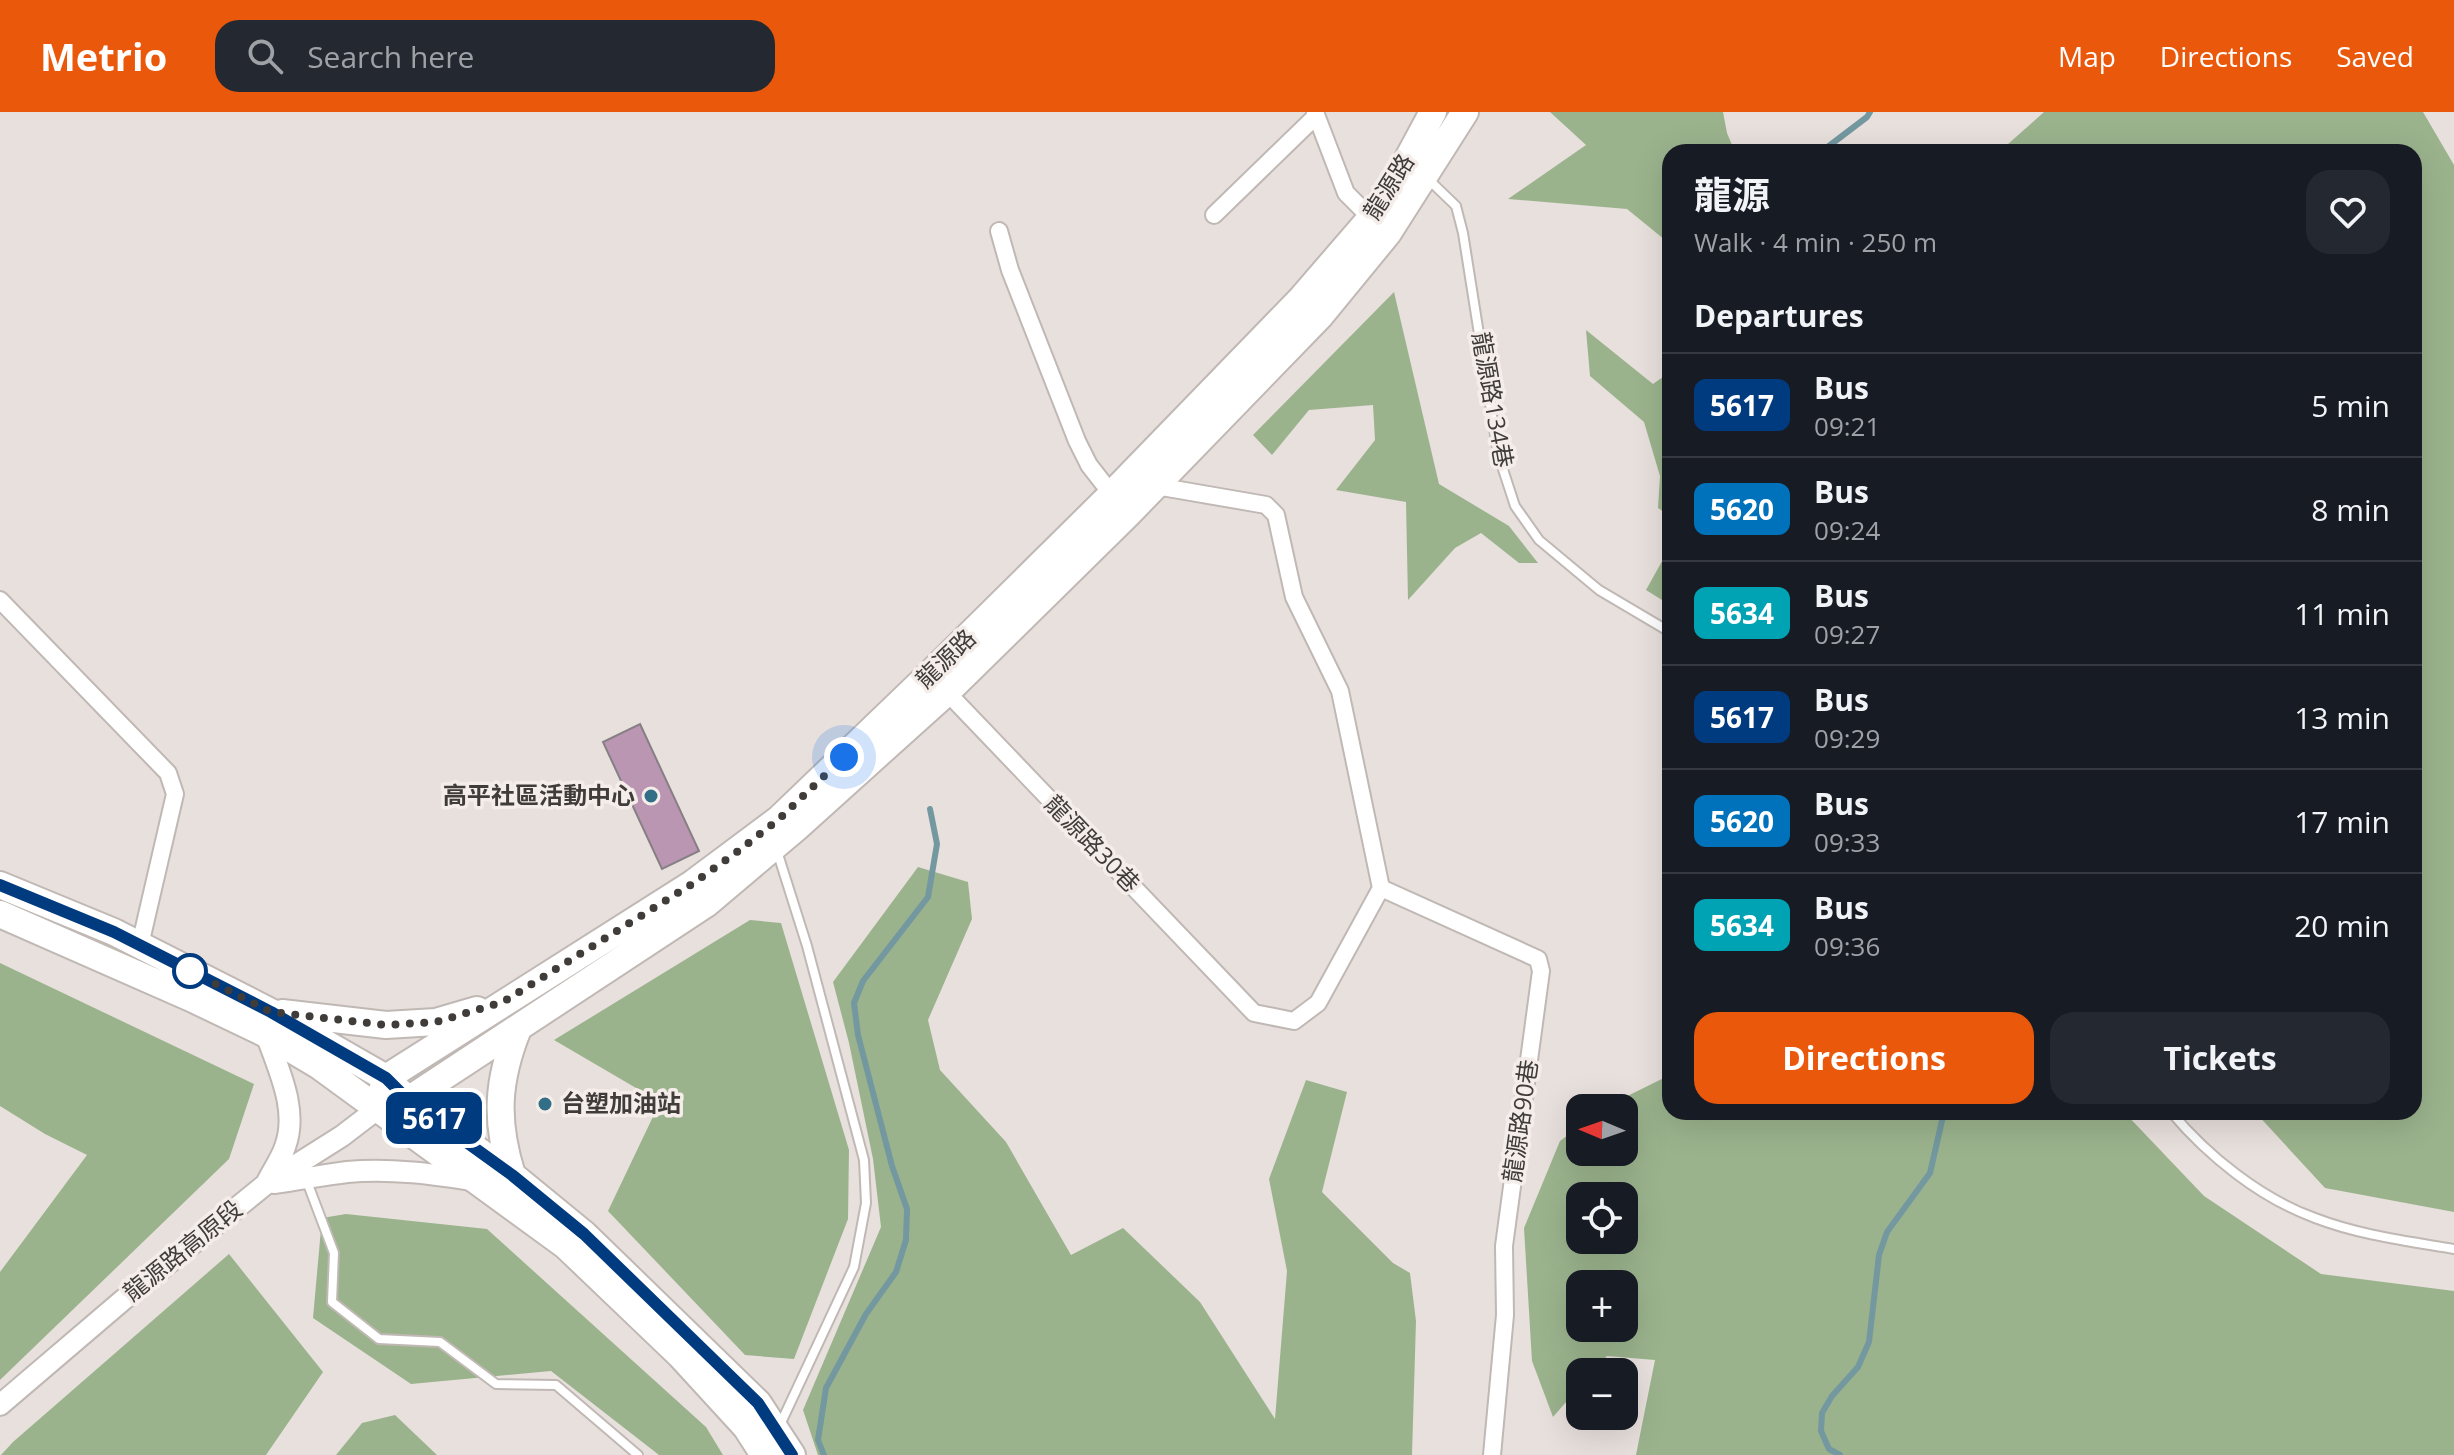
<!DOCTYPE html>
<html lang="en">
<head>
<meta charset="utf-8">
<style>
	body { margin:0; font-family:"Open Sans","Noto Sans TC",sans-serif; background:#242831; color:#f1f3f6; height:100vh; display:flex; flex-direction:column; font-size:30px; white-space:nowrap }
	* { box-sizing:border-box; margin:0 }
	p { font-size:26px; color:#9ea1a6 }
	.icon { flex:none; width:44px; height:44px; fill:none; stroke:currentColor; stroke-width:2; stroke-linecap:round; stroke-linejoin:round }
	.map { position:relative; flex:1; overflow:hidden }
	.side { position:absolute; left:1662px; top:32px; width:760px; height:976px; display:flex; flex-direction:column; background:#171b24; border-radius:24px; box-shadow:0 8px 32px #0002 }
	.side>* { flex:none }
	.badge { padding:0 16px; border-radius:12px; font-size:28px; line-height:52px }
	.needle { width:52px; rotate:272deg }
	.controls { position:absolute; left:1566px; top:982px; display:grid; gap:16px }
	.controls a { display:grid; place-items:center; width:72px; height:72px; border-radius:16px; background:#171b24; box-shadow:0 8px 32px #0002; font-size:40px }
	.you { position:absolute; width:40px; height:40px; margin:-20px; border:6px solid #fff; border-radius:50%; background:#1a73e8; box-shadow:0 0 0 12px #1a73e833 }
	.map>.badge { position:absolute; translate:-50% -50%; box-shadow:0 0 0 4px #fff }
	h2 { padding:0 32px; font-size:30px; line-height:72px }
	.round { display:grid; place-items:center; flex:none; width:84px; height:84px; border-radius:24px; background:#242831 }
	.overview { display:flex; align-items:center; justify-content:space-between; height:136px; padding:0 32px }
	h1 { font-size:38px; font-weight:700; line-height:60px }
	.cta { display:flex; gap:16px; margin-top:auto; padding:16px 32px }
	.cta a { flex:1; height:92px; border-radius:24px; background:#ea580c; color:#fff; font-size:32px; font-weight:700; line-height:92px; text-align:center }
	.cta a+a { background:#242831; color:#f1f3f6 }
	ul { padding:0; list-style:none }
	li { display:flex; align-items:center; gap:24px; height:104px; padding:0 32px; border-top:2px solid #363941 }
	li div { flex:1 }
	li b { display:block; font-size:30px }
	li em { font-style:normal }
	li .badge { min-width:88px; font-weight:700; text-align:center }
	header { display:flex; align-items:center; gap:48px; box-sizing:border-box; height:112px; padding:0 40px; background:#ea580c; color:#fff }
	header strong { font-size:38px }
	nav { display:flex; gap:44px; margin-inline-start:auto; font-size:28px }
	.search { width:560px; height:72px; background:#242831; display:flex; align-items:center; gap:20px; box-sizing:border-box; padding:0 28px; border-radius:24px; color:#9ea1a6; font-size:30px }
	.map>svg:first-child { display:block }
	.forest { fill:#9bb38d; fill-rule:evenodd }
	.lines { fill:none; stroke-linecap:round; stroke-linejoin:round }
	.stream { stroke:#7398a0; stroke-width:6 }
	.building { fill:#bb96b2; stroke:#867f84; stroke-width:2 }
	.service-casing { stroke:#c0b8b4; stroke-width:12 }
	.minor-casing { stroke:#c0b8b4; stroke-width:20 }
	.tertiary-casing { stroke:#c0b8b4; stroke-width:24 }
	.primary-casing { stroke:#c0b8b4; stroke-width:30 }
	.service { stroke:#fff; stroke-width:8 }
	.minor { stroke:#fff; stroke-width:16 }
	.tertiary { stroke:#fff; stroke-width:20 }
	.primary { stroke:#fff; stroke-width:26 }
	.line-casing { stroke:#fff; stroke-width:18 }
	.line { stroke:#003b80; stroke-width:12 }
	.walk { stroke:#3f3c3a; stroke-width:8; stroke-dasharray:0 14.4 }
	.poi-dot { fill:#326e85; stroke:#f5ede9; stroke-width:3 }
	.stop-dot { fill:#fff; stroke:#003b80; stroke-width:4 }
	.labels { text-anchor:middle; stroke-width:7; stroke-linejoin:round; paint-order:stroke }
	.street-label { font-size:24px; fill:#3f3c3a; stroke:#f5ede9 }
	.poi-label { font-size:24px; font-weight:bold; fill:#3f3c3a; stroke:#f5ede9; text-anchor:end }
</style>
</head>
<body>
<header>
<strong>Metrio</strong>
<div class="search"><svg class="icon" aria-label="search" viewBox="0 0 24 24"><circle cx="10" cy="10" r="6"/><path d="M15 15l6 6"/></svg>Search here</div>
<nav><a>Map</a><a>Directions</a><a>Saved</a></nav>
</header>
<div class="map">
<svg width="2454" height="1343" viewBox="0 0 2454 1343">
	<rect width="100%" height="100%" fill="#e8e0dc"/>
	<path class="forest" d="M1550,0H1723L1727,21L1735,40H1670V132L1627,97L1508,87L1586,33Z
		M2044,0H2423L2454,53V1100L2325,1076L2255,1000H2414V40H1999Z
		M1394,180L1439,372L1509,414L1538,451H1519L1481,421L1455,436L1408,488L1406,390L1336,378L1375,328L1373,293L1309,298L1272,343L1253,323Z
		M1586,218L1653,272L1670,260V404L1658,396L1660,364L1644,310L1590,264Z
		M1670,435V493L1646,478Z
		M918,755L968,770L972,807L928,908L940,958L1006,1030L1071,1143L1123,1116L1200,1190L1275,1307L1287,1159L1269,1067L1306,968L1347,980L1322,1080L1393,1151L1410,1161L1416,1209L1412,1343H818L803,1298L881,1115L873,1047L849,931L833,870Z
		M750,808L781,811L849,1038L848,1107L794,1247L745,1243L608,1099L660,990L554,928Z
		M0,851L254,972L229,1047L0,1268V1160L87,1043L45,1022L0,994Z
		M1670,963V1000H2124L2204,1084L2321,1162L2454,1179V1343H1636L1655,1248L1607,1244L1593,1260H1580V1274L1553,1305L1532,1249L1524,1116L1560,1029L1580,1014V1040H1624V996H1603ZM1580,1084H1624V1128H1580ZM1580,1172H1624V1216H1580Z
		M346,1102L487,1117L706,1315L723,1343H659L551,1259L411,1272L313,1206L322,1106Z
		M229,1142L323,1260L266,1343H1L13,1330Z
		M395,1303L437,1343H336L362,1311Z"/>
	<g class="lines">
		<path class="stream" d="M1821,40L1867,5L1870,0
			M824,1343L818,1328L826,1276L866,1202L896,1160L906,1128L907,1097L892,1054L858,923L854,891L863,869L928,785L937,732L930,697
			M1840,1343L1829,1337L1821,1319L1822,1301L1832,1284L1858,1255L1869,1230L1879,1143L1887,1120L1930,1061L1944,1000"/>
	</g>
	<path class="building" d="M640,612L699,739L662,757L603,630Z"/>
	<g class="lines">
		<g class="service-casing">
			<path id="service" d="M1426,65L1456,94L1463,121L1498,342L1515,394L1539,428L1599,478L1670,520
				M777,739L807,834L864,1048L866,1091L854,1155L779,1315
				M2171,1000C2208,1044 2260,1086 2315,1106C2359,1123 2407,1129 2454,1137
				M306,1067L334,1141L332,1190L379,1227L440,1230L496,1272L556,1273L638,1343"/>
		</g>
		<g class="minor-casing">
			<path id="minor" d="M1315,0L1346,81L1377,112
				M1214,103L1316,4
				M999,119L1010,158L1077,329L1089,353L1117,389
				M0,488L168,661L175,682L140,833
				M942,575L1254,901L1294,909L1318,891L1381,776L1340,579L1294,485L1276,403L1266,393L1156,374
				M1381,776L1538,847L1541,859L1504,1134L1505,1203L1492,1343"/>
		</g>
		<g class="tertiary-casing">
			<path id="tertiary" d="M266,922C278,957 299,998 285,1035C281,1047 273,1058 267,1070
				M274,1071C298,1068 323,1063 347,1060C391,1056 434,1062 477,1069
				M0,1293L123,1188L266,1072L342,1024L376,998"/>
		</g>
		<g class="primary-casing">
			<path id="primary" d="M0,773L114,820L271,900L386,966L408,988L512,1063L584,1122L758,1291L792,1343
				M0,802L191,886L266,922L318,953L566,1134L680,1243L746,1315L764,1343
				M282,901L386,913L436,910L477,898
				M376,998L408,988L706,792L796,716L947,580L1128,402L1320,204L1388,121L1465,0
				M376,998L386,966L692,772L779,707L930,562L1111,383L1301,187L1370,107L1405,52L1433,0
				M512,1063C495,1009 497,969 518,917"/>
		</g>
		<use href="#service" class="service"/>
		<use href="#minor" class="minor"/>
		<use href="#tertiary" class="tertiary"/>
		<use href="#primary" class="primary"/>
	</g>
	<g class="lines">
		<g class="line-casing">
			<path id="line" d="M0,773L114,820L271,900L386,966L408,988L512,1063L584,1122L758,1291L792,1343"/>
		</g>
		<use href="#line" class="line"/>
		<path class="walk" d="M190,859L271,900L386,913L436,910L503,890L692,772L737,740L779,707L844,645"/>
	</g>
	<g class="poi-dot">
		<circle cx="651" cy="684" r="8"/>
		<circle cx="545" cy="992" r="8"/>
	</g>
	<circle class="stop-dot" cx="190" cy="859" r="16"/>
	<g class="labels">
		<g class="street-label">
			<text transform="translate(1389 75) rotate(-58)" y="8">龍源路</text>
			<text transform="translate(1492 288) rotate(80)" y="8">龍源路134巷</text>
			<text transform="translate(946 547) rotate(-44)" y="8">龍源路</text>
			<text transform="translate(1092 732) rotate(46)" y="8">龍源路30巷</text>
			<text transform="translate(1521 1009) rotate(-82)" y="8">龍源路90巷</text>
			<text transform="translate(183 1139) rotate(-39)" y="8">龍源路高原段</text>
		</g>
		<g class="poi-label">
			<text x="635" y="692">高平社區活動中心</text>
			<text x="561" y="1000" text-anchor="start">台塑加油站</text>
		</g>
	</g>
</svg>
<div class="controls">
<a><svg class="needle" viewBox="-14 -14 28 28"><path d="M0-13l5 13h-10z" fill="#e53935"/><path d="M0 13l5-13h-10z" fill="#9ea1a6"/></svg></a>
<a><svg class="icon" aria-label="locate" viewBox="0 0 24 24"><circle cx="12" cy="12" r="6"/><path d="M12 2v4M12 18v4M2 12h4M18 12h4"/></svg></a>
<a>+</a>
<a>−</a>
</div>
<div class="you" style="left:844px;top:645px"></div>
<b class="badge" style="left:434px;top:1006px;background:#003b80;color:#fff">5617</b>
<section class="side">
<div class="overview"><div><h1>龍源</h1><p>Walk · 4 min · 250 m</p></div><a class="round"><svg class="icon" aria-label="heart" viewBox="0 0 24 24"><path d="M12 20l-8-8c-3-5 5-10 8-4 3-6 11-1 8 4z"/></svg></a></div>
<h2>Departures</h2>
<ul>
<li><span class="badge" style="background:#003b80;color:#fff">5617</span><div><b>Bus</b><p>09:21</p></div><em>5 min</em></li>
<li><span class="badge" style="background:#0072bc;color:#fff">5620</span><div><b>Bus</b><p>09:24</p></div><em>8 min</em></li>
<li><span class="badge" style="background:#00a3b4;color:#fff">5634</span><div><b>Bus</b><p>09:27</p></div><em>11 min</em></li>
<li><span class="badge" style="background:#003b80;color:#fff">5617</span><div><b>Bus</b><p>09:29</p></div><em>13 min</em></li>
<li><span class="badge" style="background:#0072bc;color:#fff">5620</span><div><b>Bus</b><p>09:33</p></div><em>17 min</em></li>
<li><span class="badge" style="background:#00a3b4;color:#fff">5634</span><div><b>Bus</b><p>09:36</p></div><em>20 min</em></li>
</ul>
<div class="cta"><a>Directions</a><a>Tickets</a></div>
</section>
</div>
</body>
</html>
